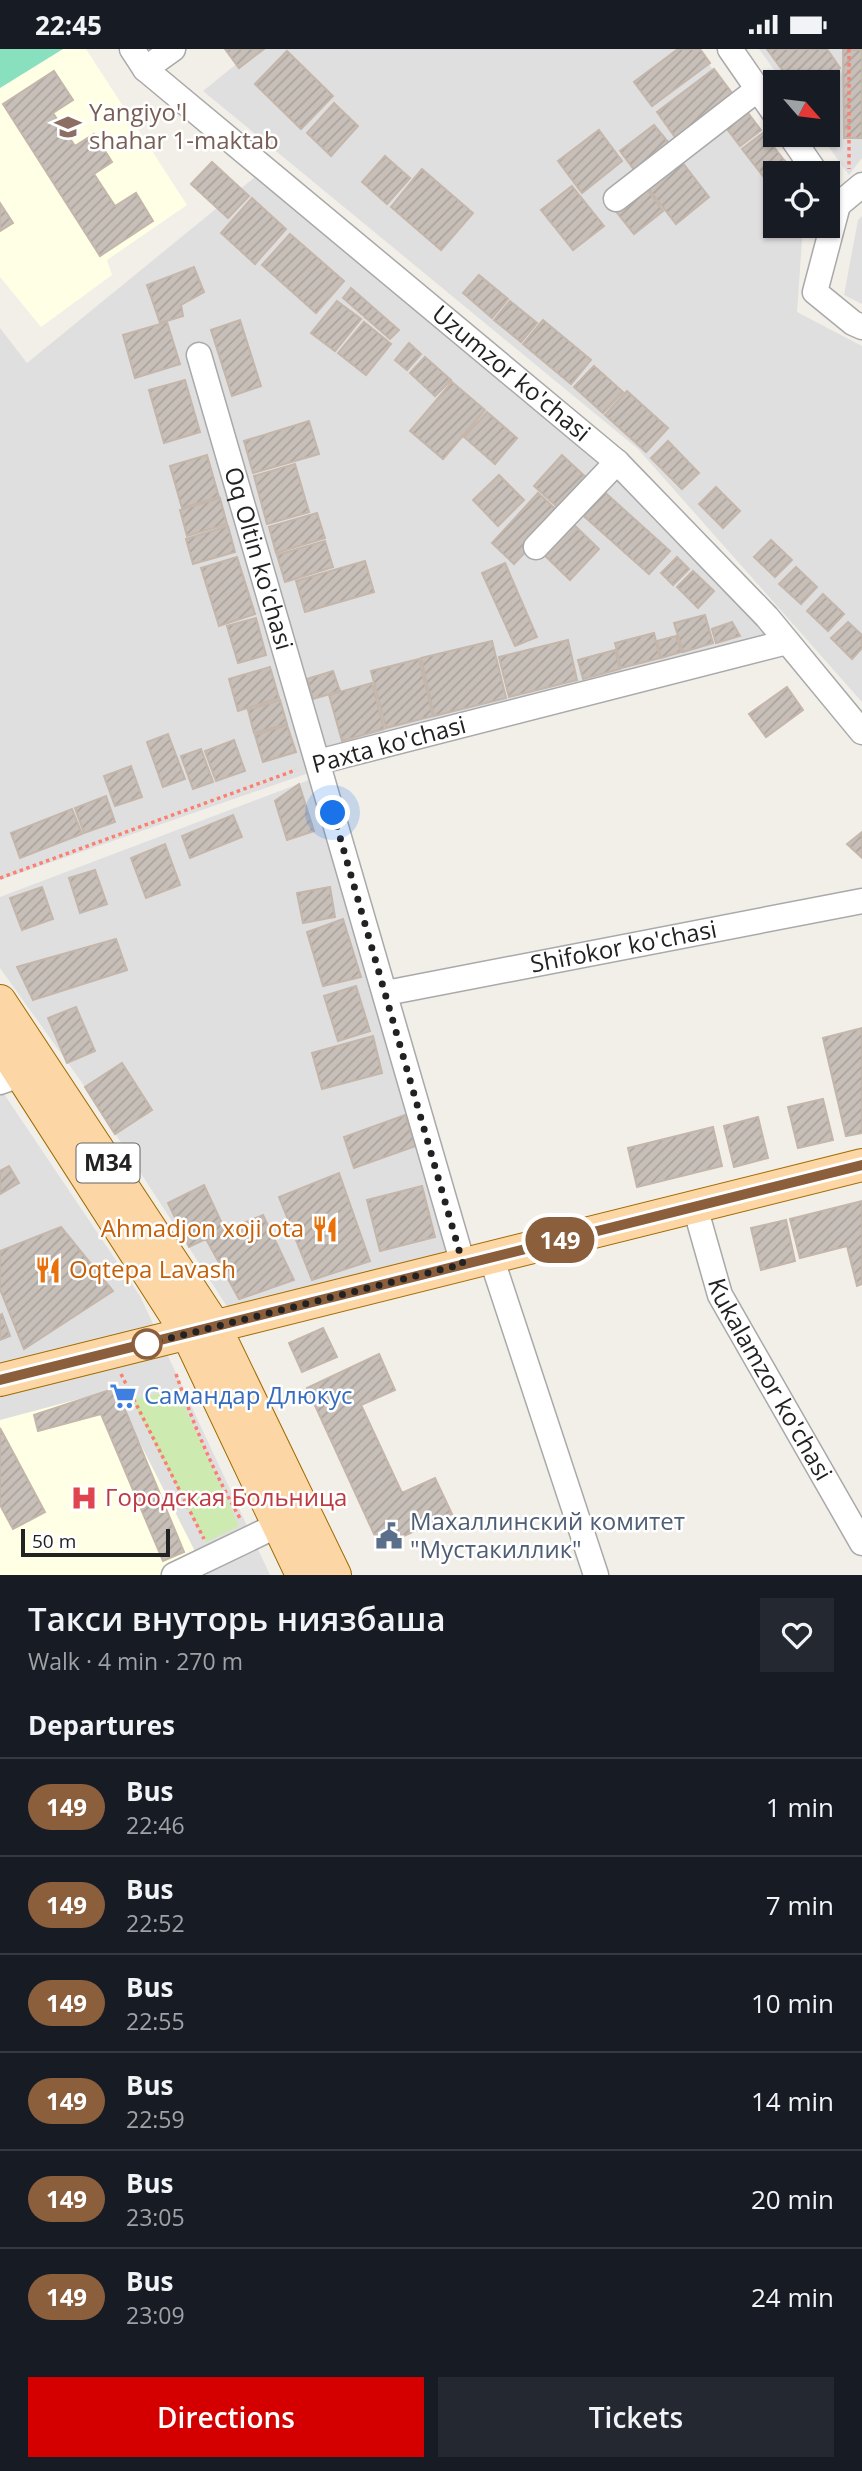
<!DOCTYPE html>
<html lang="en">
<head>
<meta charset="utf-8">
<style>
	body { margin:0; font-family:"Open Sans",sans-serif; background:#242831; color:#f1f3f6; height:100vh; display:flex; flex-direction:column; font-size:26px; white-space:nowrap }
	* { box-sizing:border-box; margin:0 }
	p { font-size:23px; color:#9ea1a6 }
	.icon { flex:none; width:38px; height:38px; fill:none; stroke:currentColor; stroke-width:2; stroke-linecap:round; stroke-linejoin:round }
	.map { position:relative; height:1526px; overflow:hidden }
	.side { display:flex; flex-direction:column; background:#171b24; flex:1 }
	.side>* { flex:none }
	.badge { padding:0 14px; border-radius:23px; font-size:24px; line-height:46px }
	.needle { width:46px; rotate:118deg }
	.buttons { position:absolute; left:763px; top:21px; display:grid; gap:14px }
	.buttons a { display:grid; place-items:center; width:77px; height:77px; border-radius:0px; background:#171b24; box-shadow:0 2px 5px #0004; font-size:35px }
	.scale { position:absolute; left:21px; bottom:18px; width:149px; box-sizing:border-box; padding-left:7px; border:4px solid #222; border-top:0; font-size:19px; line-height:24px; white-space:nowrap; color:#222; -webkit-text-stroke:5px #fff; paint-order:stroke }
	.you { position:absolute; width:35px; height:35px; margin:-18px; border:5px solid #fff; border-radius:50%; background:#1a73e8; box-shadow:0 0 0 10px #1a73e833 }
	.map>.badge { position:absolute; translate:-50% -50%; box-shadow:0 0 0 4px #fff }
	h2 { padding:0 28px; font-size:26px; line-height:63px }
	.round { display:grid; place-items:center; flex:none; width:74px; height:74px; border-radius:0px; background:#242831 }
	.headline { display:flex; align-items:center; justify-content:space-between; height:119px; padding:0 28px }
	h1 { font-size:33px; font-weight:600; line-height:52px }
	.cta { display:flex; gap:14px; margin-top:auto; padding:14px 28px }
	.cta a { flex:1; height:80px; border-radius:0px; background:#d40000; color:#fff; font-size:28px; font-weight:600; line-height:80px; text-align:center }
	.cta a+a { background:#242831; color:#f1f3f6 }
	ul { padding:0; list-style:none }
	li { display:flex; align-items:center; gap:21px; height:98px; padding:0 28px; border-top:2px solid #363941 }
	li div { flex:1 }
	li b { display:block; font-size:26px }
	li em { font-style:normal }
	li .badge { min-width:77px; font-weight:700; text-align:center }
	.status { display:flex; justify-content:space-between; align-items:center; height:49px; padding:0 35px; background:#171b24; direction:ltr }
	.status svg { height:19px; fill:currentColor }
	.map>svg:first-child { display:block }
	.residential { fill:#e0dfdf }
	.education { fill:#ffffe5 }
	.grass { fill:#cdebb0 }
	.pitch { fill:#88e0be }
	.building { fill:url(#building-hatch); stroke:#c4b6ab; stroke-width:2 }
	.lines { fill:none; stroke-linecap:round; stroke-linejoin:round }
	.minor-casing { stroke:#a9a9a9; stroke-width:27 }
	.major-casing { stroke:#a06b00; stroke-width:34 }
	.path { stroke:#fa8072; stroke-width:3.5; stroke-dasharray:3.5 3.5; stroke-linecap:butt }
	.minor { stroke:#fff; stroke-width:24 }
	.major { stroke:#fcd6a4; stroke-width:32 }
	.line-casing { stroke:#fff; stroke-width:16 }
	.line { stroke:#8b5e3c; stroke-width:10 }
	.walk { stroke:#222; stroke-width:7; stroke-dasharray:0 12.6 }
	.stop-dot { fill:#fff; stroke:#8b5e3c; stroke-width:3.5 }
	.labels { text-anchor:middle; stroke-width:5; stroke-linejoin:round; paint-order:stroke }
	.shield { fill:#fff; stroke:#646464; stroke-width:2 }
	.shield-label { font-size:23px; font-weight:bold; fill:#222 }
	.education-label { font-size:24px; fill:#785e54; stroke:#fff; text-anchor:start }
	.street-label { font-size:24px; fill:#222; stroke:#fff }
	.food-label { font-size:24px; fill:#c56008; stroke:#fff; text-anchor:end }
	.shop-label { font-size:24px; fill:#366cbe; stroke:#fff; text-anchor:start }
	.health-label { font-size:24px; fill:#be3a42; stroke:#fff; text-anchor:start }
	.service-label { font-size:24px; fill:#4e5e75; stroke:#fff; text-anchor:start }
</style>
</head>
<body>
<div class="status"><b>22:45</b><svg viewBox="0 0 49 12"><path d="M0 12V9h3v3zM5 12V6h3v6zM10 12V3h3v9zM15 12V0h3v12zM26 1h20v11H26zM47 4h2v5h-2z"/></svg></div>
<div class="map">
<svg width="862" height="1526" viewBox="0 0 862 1526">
	<defs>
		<pattern id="building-hatch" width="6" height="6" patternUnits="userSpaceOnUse" patternTransform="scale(1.75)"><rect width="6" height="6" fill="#c7bfb8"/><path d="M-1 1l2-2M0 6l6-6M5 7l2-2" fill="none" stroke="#aba49e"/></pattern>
	</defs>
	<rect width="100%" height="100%" fill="#f2efe9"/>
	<path class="residential" d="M255,0H698L788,124H775V177H803L797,263L862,297V653L638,400L203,42Z
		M759,0H862V109L849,126L820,86H828V33H783Z
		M255,128L521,351L611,421L771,585L352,709L0,831V279L27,314Z
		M862,167V255L844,246L858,171Z
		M309,731L416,1097L451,1206L230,1262L85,1038L0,919V848Z
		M0,1039L140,1247L270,1526H0Z"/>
	<path class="education" d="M0,0H86L187,156L107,211L112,226L41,278L0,228Z
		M113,1341L207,1526H0V1371Z"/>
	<path class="grass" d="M177,1341L239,1477L206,1493L131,1350Z"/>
	<path class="pitch" d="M0,0H63L0,39Z"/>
	<path class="building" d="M225,0H264L239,19Z
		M678,0H700L710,14L652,57L634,33Z
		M767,0H827L840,19L820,33H791Z
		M843,1H862V89H844Z
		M287,2L333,47L301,80L255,35Z
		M714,20L738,52L680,95L657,63Z
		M54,22L73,51L53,64L75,97L94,85L112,113L94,125L115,157L136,144L153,172L100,207L3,55Z
		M334,54L358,77L331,107L307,84Z
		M742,56L761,81L740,97L721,72Z
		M654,76L673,99L638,126L620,102Z
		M599,81L622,112L582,144L558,112Z
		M763,84L784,111L763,127L742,100Z
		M385,107L410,129L387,155L362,133Z
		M679,109L709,148L676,175L645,135Z
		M785,112L795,124H775V141L765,128Z
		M212,113L249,147L228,169L191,135Z
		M422,120L473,164L441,201L391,158Z
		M644,136L663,162L634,185L614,160Z
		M572,137L604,177L573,201L541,161Z
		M252,149L286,180L255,215L221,184Z
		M0,154L13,174L0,182Z
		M290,185L344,232L316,264L262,216Z
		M194,218L204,243L181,256L183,267L160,274L147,236Z
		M479,226L508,250L492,269L463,244Z
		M351,239L399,281L390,290L343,249Z
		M337,252L361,270L335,302L311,284Z
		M510,252L537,274L521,293L494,271Z
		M240,271L261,337L232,347L211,281Z
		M543,271L591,311L571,335L523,295Z
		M167,273L180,315L135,329L123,286Z
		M364,273L391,295L366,326L338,304Z
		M409,294L421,305L407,321L395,311Z
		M425,308L451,331L435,347L410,324Z
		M594,317L623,343L603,364L574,338Z
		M185,331L200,383L164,394L149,341Z
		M452,333L485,361L443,410L410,382Z
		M627,342L668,379L646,403L605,366Z
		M487,363L517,389L495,415L464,388Z
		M309,372L319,405L253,424L244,392Z
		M668,392L699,424L682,440L651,409Z
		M207,406L219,448L182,459L170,417Z
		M562,406L590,432L563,463L534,437Z
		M295,415L309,463L267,475L254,427Z
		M499,426L524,451L498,477L473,451Z
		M716,438L740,462L723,479L699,455Z
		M600,439L670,502L649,525L578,462Z
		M538,444L561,465L514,515L492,494Z
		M220,449L227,475L187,487L180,461Z
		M317,464L325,489L276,504L269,478Z
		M568,470L599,500L570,531L539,501Z
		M228,477L235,503L193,515L186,490Z
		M771,491L792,511L775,528L754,508Z
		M325,492L333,518L285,533L277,506Z
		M237,508L255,565L219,577L201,519Z
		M677,508L689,520L673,536L661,524Z
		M365,512L374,543L305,563L296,532Z
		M505,514L537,588L515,597L482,524Z
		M796,518L817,538L801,555L779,535Z
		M693,522L714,542L698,559L677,538Z
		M823,545L844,565L828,582L807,562Z
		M705,566L713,594L683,603L674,574Z
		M256,569L266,606L238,614L227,577Z
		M732,573L740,587L716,594L712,580Z
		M848,573L862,586V599L852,610L831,589Z
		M654,584L660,609L621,619L615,594Z
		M676,587L681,603L661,609L657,592Z
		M568,591L577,631L509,648L499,608Z
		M492,592L506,649L434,667L421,609Z
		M615,601L620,620L583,630L578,611Z
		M419,610L433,667L386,679L371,622Z
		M270,618L279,649L238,662L229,630Z
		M333,622L340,642L313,650L307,630Z
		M372,634L384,680L342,692L329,646Z
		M787,638L803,661L766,688L749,665Z
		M280,651L287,675L254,684L248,661Z
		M287,676L296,703L263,713L255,686Z
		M168,685L185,730L163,738L147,693Z
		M234,691L245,722L216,732L205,702Z
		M201,700L213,733L193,740L181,707Z
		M131,717L142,748L115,757L104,727Z
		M299,735L314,782L287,791L275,752Z
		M106,747L115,773L84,784L75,759Z
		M72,760L82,785L20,809L11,784Z
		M233,766L242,788L190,809L182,787Z
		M862,783V809L847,795Z
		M165,795L180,836L146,849L131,809Z
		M95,821L107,855L80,864L69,829Z
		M42,838L53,870L22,881L10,849Z
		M330,838L335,868L303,874L297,844Z
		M343,870L361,928L323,937L307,883Z
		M116,890L127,921L33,951L17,918Z
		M356,937L370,982L338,992L324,947Z
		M76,958L95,1002L67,1014L48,969Z
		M862,979V1084L846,1087L823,989Z
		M373,987L382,1024L322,1040L312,1004Z
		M122,1014L152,1061L115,1085L85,1038Z
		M823,1050L833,1091L798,1099L788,1058Z
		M405,1066L416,1097L354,1119L344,1088Z
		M758,1068L768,1109L734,1118L724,1077Z
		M713,1078L722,1117L637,1138L628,1099Z
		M9,1117L19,1134L0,1145V1122Z
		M339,1124L370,1212L312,1231L279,1148Z
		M204,1136L225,1181L189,1198L168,1154Z
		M422,1137L435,1188L380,1202L367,1151Z
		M862,1152V1235L857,1237L847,1197L800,1209L790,1170Z
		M263,1166L294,1231L239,1250L206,1190Z
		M786,1171L795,1212L761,1221L751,1179Z
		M61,1178L113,1242L24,1300L0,1240V1202Z
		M2,1265L10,1287L0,1291V1266Z
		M323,1279L337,1308L302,1323L289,1294Z
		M379,1305L395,1341L361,1356L402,1444L435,1429L452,1465L380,1498L307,1339Z
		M116,1339L184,1503L163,1512L101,1365L38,1382L34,1366Z
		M0,1379L45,1463L13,1480L0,1456Z"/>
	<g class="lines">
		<g class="minor-casing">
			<g id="minor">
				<path id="s1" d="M132,0L145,20L617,413L767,568L862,683"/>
				<path d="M730,0L775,65"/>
				<path d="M145,20L173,0"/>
				<path d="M790,86L816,124"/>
				<path d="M616,150L758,40"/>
				<path d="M838,156L815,243L853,274L862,278"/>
				<path d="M838,156L862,136"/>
				<path id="s2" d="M199,306L463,1215"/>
				<path d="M536,498L617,413"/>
				<path d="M318,713L787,593"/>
				<path id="s3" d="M386,944L862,852"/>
				<path d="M0,1033L22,1025"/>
				<path id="s4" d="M695,1158L720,1246L862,1494"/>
				<path d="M491,1208L596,1526"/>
				<path d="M174,1526L278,1476"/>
			</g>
		</g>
		<g class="major-casing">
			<path id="major" d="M0,952L214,1276L335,1526
				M0,993L187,1284L302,1526
				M0,1331L862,1116"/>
		</g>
		<path class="path" d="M849,0V120
			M0,829L296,721
			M121,1325L204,1490
			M176,1325C194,1377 214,1424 241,1471"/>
		<use href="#minor" class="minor"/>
		<use href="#major" class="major"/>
	</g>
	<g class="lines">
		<g class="line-casing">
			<path id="line" d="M0,1331L862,1116"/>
		</g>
		<use href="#line" class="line"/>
		<path class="walk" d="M147,1295L463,1215L333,764"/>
	</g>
	<defs>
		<g id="school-bare" transform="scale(2.1)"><path d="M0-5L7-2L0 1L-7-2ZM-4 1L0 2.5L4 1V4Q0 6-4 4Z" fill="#8d6e63" stroke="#fff" stroke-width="2.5" paint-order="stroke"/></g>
		<g id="restaurant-bare" transform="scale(2.1)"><path d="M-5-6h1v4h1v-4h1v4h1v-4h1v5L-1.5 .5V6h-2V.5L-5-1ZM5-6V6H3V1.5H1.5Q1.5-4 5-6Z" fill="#e8710a" stroke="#fff" stroke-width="2.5" paint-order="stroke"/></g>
		<g id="supermarket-bare" transform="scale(2.1)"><path d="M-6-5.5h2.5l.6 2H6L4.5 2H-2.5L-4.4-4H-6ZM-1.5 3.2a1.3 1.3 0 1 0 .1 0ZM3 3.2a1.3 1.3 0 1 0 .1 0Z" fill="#3f7fe0" stroke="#fff" stroke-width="2.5" paint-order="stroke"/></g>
		<g id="hospital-bare" transform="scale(2.1)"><path d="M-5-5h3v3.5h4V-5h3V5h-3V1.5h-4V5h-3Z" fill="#e0444e" stroke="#fff" stroke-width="2.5" paint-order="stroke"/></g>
		<g id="civic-bare" transform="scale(2.1)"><path d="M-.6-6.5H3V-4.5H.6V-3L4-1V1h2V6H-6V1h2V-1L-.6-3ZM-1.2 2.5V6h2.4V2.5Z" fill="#5c6f8a" stroke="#fff" stroke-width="2.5" paint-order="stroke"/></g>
	</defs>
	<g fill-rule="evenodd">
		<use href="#school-bare" x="68" y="78"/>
		<use href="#restaurant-bare" x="325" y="1180"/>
		<use href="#restaurant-bare" x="48" y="1221"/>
		<use href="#supermarket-bare" x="123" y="1347"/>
		<use href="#hospital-bare" x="84" y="1449"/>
		<use href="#civic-bare" x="389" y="1487"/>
	</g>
	<circle class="stop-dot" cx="147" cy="1295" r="14"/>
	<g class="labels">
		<rect class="shield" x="76.5" y="1094.5" width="63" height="39" rx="5"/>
		<g class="shield-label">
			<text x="108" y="1122">M34</text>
		</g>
		<g class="education-label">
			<text x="89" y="72">Yangiyo'l<tspan x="89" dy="28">shahar 1-maktab</tspan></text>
		</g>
		<g class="street-label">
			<text dy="8" stroke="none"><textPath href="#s1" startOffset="500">Uzumzor ko'chasi</textPath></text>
			<text dy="8" stroke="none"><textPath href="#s2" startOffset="212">Oq Oltin ko'chasi</textPath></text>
			<text transform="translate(389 696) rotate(-15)" y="8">Paxta ko'chasi</text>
			<text dy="8" stroke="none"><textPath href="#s3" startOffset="242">Shifokor ko'chasi</textPath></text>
			<text dy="8" stroke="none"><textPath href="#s4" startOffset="189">Kukalamzor ko'chasi</textPath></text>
		</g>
		<g class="food-label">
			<text x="304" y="1188">Ahmadjon xoji ota</text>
			<text x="69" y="1229" text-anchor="start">Oqtepa Lavash</text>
		</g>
		<g class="shop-label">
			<text x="144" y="1355">Самандар Длюкус</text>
		</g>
		<g class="health-label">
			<text x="105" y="1457">Городская Больница</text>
		</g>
		<g class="service-label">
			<text x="410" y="1481">Махаллинский комитет<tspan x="410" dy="28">"Мустакиллик"</tspan></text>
		</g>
	</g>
</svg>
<div class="buttons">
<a><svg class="needle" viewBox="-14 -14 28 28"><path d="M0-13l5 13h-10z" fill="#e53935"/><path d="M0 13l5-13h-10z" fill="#9ea1a6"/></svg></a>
<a><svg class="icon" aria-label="locate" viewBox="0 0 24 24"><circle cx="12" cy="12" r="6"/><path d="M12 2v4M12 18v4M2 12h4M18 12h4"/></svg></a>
</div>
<div class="scale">50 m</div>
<div class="you" style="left:333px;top:764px"></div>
<b class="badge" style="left:560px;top:1191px;background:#8b5e3c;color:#fff">149</b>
</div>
<section class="side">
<div class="headline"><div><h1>Такси внуторь ниязбаша</h1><p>Walk · 4 min · 270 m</p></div><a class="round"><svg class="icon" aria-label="heart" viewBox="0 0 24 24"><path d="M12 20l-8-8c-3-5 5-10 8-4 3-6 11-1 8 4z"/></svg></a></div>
<h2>Departures</h2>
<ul>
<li><span class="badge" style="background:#8b5e3c;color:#fff">149</span><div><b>Bus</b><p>22:46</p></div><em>1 min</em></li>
<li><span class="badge" style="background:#8b5e3c;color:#fff">149</span><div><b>Bus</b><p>22:52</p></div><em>7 min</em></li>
<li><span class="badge" style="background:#8b5e3c;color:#fff">149</span><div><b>Bus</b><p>22:55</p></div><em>10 min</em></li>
<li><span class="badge" style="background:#8b5e3c;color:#fff">149</span><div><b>Bus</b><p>22:59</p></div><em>14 min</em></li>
<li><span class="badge" style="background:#8b5e3c;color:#fff">149</span><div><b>Bus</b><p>23:05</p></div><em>20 min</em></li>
<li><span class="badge" style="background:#8b5e3c;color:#fff">149</span><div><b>Bus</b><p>23:09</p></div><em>24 min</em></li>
</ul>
<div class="cta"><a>Directions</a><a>Tickets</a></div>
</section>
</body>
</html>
